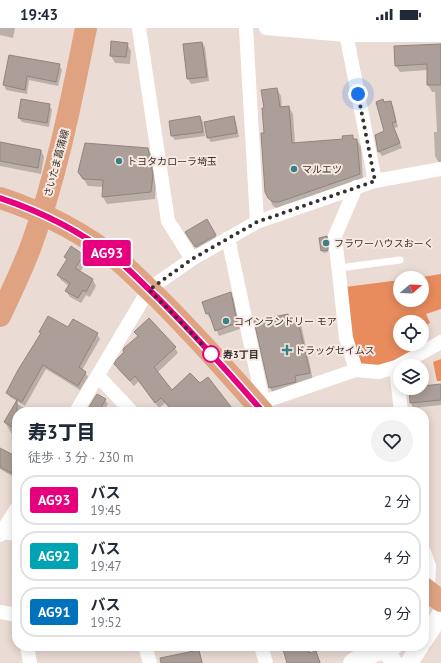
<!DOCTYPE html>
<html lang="ja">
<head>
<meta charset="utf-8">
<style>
	body { margin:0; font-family:"PT Sans","Noto Sans JP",sans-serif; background:#f2f2f3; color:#1f2937; height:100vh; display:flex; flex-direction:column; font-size:15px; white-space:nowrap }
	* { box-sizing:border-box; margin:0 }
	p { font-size:13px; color:#747a83 }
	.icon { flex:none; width:22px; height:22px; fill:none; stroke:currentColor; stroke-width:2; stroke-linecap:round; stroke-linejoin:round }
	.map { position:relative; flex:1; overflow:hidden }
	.side { position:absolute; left:12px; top:379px; width:417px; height:244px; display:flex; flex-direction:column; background:#fff; border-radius:16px; box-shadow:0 2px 10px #0003 }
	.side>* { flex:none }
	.badge { padding:0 8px; border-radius:3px; font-size:14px; line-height:26px }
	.needle { width:26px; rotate:71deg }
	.tools { position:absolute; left:393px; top:243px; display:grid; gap:8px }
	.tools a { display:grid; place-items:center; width:36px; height:36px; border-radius:50%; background:#fff; box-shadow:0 2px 10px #0003; font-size:20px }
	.you { position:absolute; width:20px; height:20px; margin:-10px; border:3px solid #fff; border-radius:50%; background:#1a73e8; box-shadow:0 0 0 6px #1a73e833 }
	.map>.badge { position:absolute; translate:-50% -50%; box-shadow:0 0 0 2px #fff }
	.round { display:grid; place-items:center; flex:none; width:42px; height:42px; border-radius:21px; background:#f2f2f3 }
	.overview { display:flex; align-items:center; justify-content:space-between; height:68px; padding:0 16px }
	h1 { font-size:19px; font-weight:800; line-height:30px }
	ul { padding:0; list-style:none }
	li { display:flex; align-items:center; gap:12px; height:50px; margin:0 8px 6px; padding:0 8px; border:2px solid #e0e1e3; border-radius:16px }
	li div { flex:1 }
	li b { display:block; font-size:15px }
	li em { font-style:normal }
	li .badge { min-width:44px; font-weight:700; text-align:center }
	.status { display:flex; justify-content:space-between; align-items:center; height:28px; padding:0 20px; background:#fff; direction:ltr }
	.status svg { height:11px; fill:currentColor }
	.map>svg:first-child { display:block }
	.forest { fill:#e88c5d }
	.shadow { fill:#0003 }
	.building { fill:#ac9e98; stroke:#92857e }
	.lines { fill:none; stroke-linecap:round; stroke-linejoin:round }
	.service { stroke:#fff; stroke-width:7 }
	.minor { stroke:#fff; stroke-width:14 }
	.tertiary { stroke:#fff; stroke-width:18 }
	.primary { stroke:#e0a381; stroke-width:22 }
	.line-casing { stroke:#fff; stroke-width:9 }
	.line { stroke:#e6007e; stroke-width:6 }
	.walk { stroke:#37312e; stroke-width:4; stroke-dasharray:0 7.2 }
	.poi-dot { fill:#398183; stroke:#f7e8e1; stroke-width:1.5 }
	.stop-dot { fill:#fff; stroke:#e6007e; stroke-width:2 }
	.labels { text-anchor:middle; stroke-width:4; stroke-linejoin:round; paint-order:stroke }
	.poi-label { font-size:10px; fill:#37312e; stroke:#f7e8e1; text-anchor:start }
	.street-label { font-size:10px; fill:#37312e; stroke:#f7e8e1 }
	.stop-label { font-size:10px; font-weight:bold; fill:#37312e; stroke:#f7e8e1; text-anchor:start }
</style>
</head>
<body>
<div class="status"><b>19:43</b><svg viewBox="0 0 49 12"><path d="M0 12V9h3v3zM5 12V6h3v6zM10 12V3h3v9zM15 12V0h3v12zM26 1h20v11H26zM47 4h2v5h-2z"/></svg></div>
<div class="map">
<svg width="441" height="635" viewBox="0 0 441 635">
	<rect width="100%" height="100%" fill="#eadbd4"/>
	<path class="forest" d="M441,246V281L426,286L430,295L422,299V294H400V316H422V311L424,316L389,338H359L350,309L345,259L400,252V272H422V250H416Z
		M441,331V353H437L433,334Z"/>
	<path class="shadow" d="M0,0H15L13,10L0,7Z
		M202,15L205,19L209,53L191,56L188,51L184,17Z
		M127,16L131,23L130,36L115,35L111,28Z
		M441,17V134L439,135L435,128L434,104H437L435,64H432L428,57V42L400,44L396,38Z
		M9,28L59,37L62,42L58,58L29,52L27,66L6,62L4,57Z
		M277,61L281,68L282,80L289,79L293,86L295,116L344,112L352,108L354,112H357L361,119L363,153L278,181L273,178L269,170L265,81Z
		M390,74L393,78L398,99L394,100L402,120L382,128L379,124L385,104L384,75Z
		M49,77L52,82L49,99L22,94L19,90Z
		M200,89L203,94L205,108L175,112L172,108Z
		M233,89L236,94L239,109L211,114L208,110L205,95Z
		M0,115L41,122L44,129L41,146L0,138Z
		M148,121L152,128L156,155L155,171L107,176L103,169L104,159L88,158L79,144Z
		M207,192L218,212L198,223L186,204Z
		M327,211L328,224L324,225L322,223Z
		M83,227L87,233L80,244L93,252L96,258L90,269L86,267L81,275L70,269L66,263L69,258L61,252L58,247L67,232L65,229Z
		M230,265L234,271L240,301L219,308L212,291L211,292L207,286L204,274Z
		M288,287L290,291L297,289L301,296L313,352L274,367L270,360L256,294Z
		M68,300L97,306L100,311L82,342L85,344L88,349L80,362L46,341L25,378L10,369L7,365L42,306L41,304Z
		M135,304L175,320L178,325L157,345L172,364L234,384H173L165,375L159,380L139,353L134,358L119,342L115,336L138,309Z
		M441,357V377L413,380L411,375L410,361Z
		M105,372L108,376L103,384H86Z
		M16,375L31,384H17V410L13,408L5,394Z
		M0,421L17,431V444L14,449L0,441Z
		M283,618H308L311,626L316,625L321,635H289Z
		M199,623L203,635H181Z"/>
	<path class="building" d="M111,13L128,15L126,29L110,28Z
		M202,14L207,49L187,51L183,16Z
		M441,16V57H427V36L395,38L394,18Z
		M9,27L60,36L56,54L27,48L25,62L3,57Z
		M277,60L280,79L289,78L292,115L343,111L342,108L353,107V111H357L360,146L279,174H273L268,170L265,164L261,105H264L262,80H264L261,62Z
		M21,71L50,76L47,95L18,90Z
		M383,71L384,74L391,73L396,94L392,95L400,115L378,124L375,107L384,103L376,74Z
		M200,88L203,104L171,108L169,93Z
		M234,88L237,105L207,110L204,94Z
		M0,114L41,122L38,140L0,133Z
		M85,115L148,120L153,147L151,164L102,169L103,152L83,151L78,144Z
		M207,191L216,207L195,219L185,204Z
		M327,208L328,222L321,223L319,210Z
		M71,218L84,227L75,240L93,251L86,264L83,262L78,270L65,263L70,255L57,247L67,231L64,229Z
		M231,264L237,295L215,303L209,285L206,286L202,274Z
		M288,286L289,290L297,288L310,345L295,348L296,354L269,360L254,293Z
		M48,288L68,299L73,291L98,305L79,339L86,344L78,358L43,337L22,374L6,365L18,342L41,305L39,304Z
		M149,290L176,319L154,339L172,362L190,345L200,355L208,349L235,384H174L161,370L155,375L135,348L130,353L114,336L117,331L124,324L123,322L124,320L138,308L134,304Z
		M441,356V372L410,375L409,360H422V358Z
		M97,366L106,371L98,384H86Z
		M17,372V402L4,394Z
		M0,420L17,429V435L11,445L0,439Z
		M282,618H307L309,625L316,623L320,635H287Z
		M199,622L202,635H161L160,630Z"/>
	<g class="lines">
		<path class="service" d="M339,240L400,232"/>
		<path class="minor" d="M139,0L168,193L192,231
			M246,0L257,194
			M266,0L346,7H441
			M345,0L375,153
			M356,159L335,208L346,310L356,342
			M228,210L263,374
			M396,339L441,314
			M99,349L132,384
			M258,378L263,374L356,342L379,344L396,339L401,384
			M76,384L149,261L192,231L257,194L375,153L441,141
			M2,504L17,506
			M0,507L17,480
			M424,524L429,538L428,563
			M0,584L17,587
			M27,618L30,635
			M145,618L150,635
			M261,618L266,635"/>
		<path class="tertiary" d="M424,612L441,586
			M385,621L394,635
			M352,635L356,632L394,618
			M409,635L420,618"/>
		<path class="primary" d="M0,170C43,184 85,206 120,234C133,245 145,258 158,270C194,306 229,345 263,384
			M0,288C11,265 22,242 31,218C57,147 71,74 86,0
			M424,560L441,573"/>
	</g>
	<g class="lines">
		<g class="line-casing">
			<path id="line" d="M0,170C43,184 85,206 120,234C133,245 145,258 158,270C194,306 229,345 263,384"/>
		</g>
		<use href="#line" class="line"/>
		<path class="walk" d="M211,326L216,331L174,287L149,262L192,231L257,194L375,153L358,66"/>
	</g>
	<g class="poi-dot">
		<circle cx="119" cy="133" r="4"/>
		<circle cx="294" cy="141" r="4"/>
		<circle cx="326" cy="215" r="4"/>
		<circle cx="226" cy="293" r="4"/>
		<path d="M285 316h4v4h4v4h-4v4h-4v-4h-4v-4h4z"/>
	</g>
	<circle class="stop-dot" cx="211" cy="326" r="8"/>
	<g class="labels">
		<g class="poi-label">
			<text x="127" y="137">トヨタカローラ埼玉</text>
			<text x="302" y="145">マルエツ</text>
			<text x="334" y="219">フラワーハウスおーく</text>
			<text x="234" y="297">コインランドリー モア</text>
			<text x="295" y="326">ドラッグセイムス</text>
		</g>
		<g class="street-label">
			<text transform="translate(56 135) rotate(-75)" y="4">さいたま菖蒲線</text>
		</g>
		<g class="stop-label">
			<text x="223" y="330">寿3丁目</text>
		</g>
	</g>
</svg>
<div class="tools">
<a><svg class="needle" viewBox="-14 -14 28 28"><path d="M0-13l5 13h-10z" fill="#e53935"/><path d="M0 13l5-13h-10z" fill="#747a83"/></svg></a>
<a><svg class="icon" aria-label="locate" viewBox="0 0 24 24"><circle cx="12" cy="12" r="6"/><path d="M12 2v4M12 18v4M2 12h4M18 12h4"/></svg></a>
<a><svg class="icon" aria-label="layers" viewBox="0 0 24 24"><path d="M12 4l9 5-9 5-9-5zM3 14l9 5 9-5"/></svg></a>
</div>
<div class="you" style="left:358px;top:66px"></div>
<b class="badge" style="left:107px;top:225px;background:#e6007e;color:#fff">AG93</b>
<section class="side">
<div class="overview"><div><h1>寿3丁目</h1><p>徒歩 · 3 分 · 230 m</p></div><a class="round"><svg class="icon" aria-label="heart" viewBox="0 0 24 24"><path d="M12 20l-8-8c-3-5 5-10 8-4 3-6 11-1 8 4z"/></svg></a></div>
<ul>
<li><span class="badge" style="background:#e6007e;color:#fff">AG93</span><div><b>バス</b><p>19:45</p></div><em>2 分</em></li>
<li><span class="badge" style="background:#00a3b4;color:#fff">AG92</span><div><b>バス</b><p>19:47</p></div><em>4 分</em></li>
<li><span class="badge" style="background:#0072bc;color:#fff">AG91</span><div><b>バス</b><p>19:52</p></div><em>9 分</em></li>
</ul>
</section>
</div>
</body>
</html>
